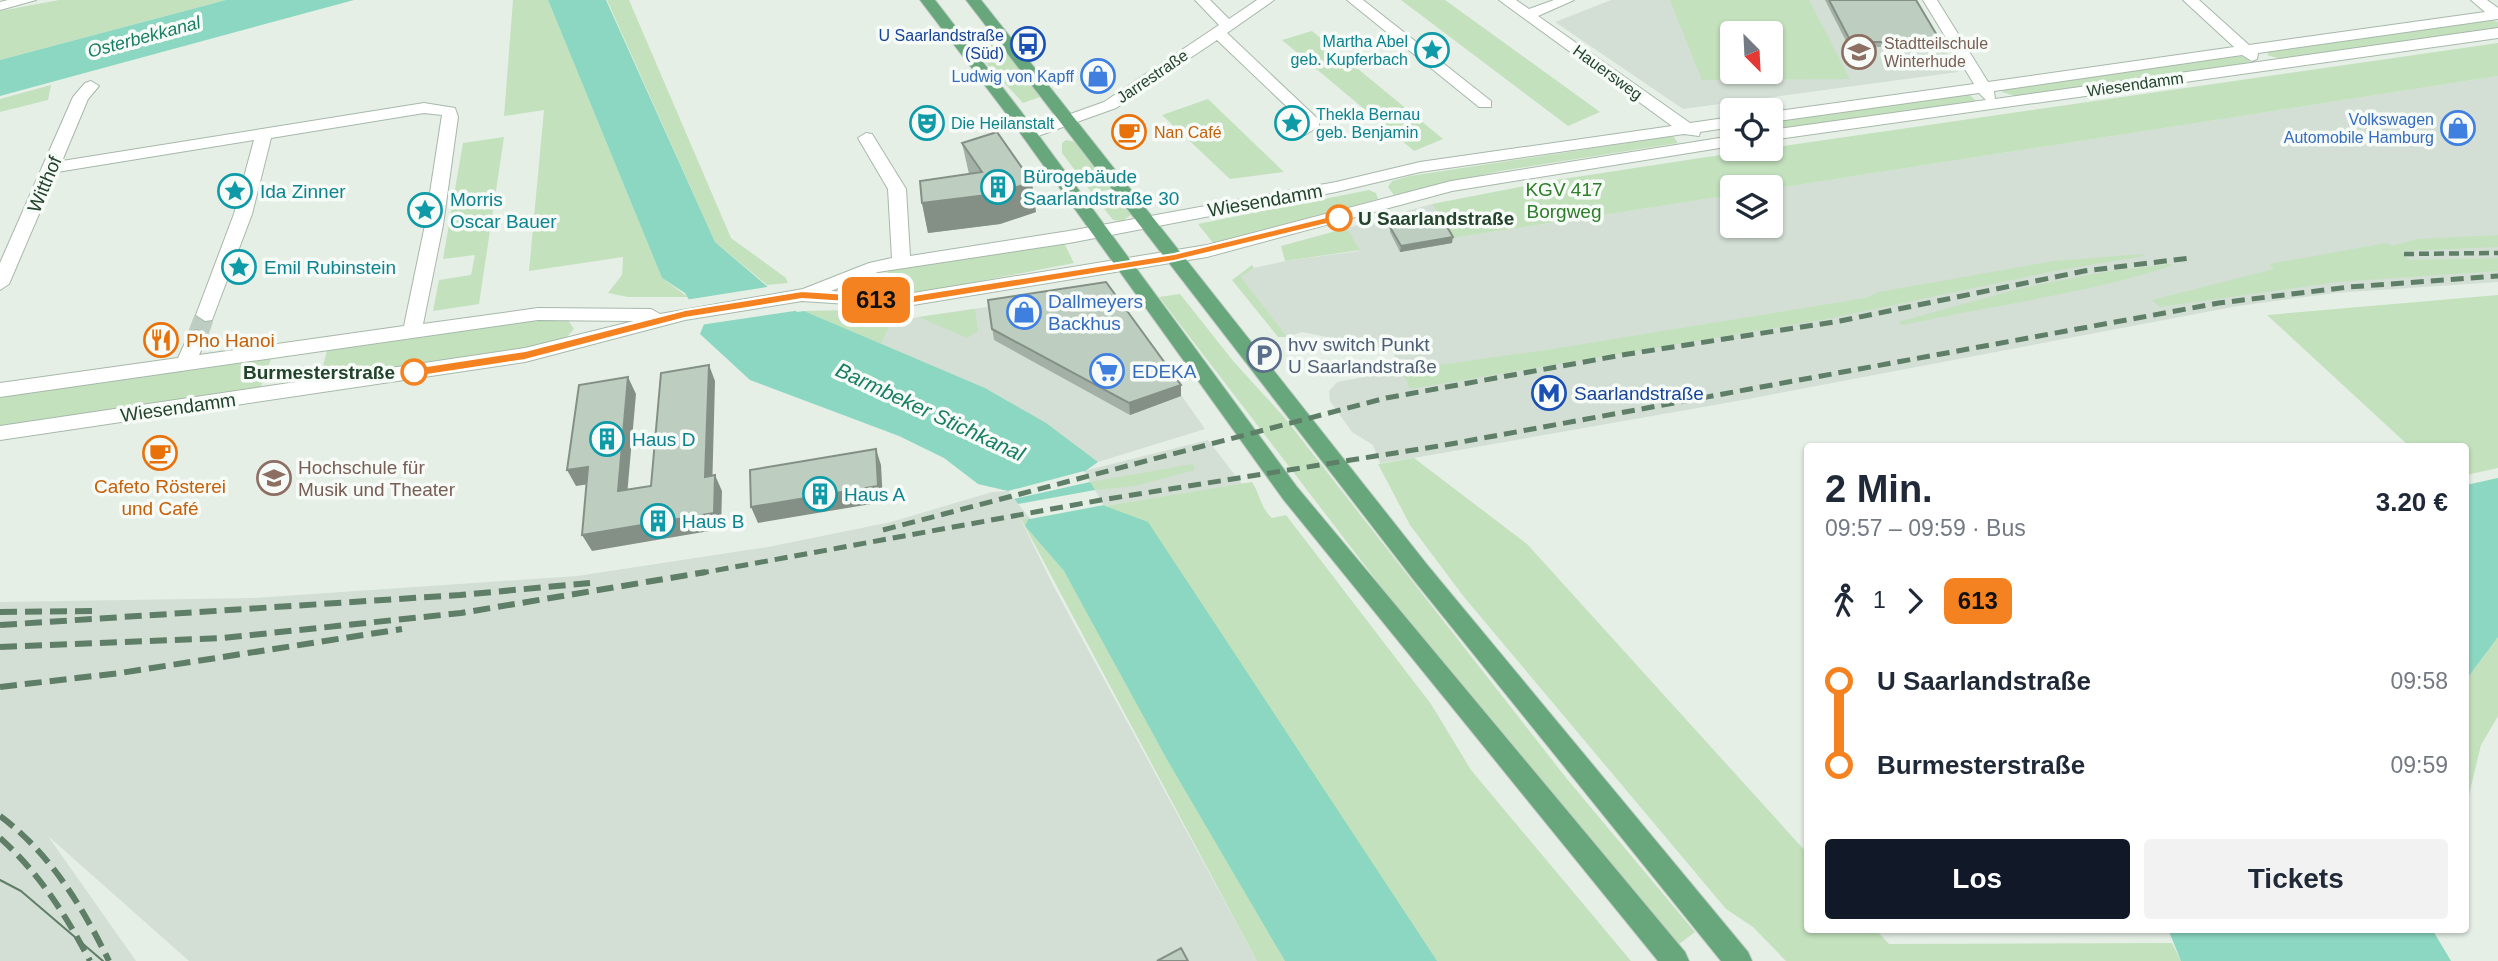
<!DOCTYPE html>
<html lang="de">
<head>
<meta charset="utf-8">
<style>
	body { margin:0; font-family:Helvetica,sans-serif; background:#f2f2f3; color:#1f2937; height:100vh; display:flex; flex-direction:column; font-size:26px; white-space:nowrap }
	* { box-sizing:border-box; margin:0 }
	p { font-size:23px; color:#747a83 }
	.icon { flex:none; width:38px; height:38px; fill:none; stroke:currentColor; stroke-width:2; stroke-linecap:round; stroke-linejoin:round }
	.map { position:relative; flex:1; overflow:hidden }
	.side { position:absolute; left:1804px; top:443px; width:665px; height:490px; display:flex; flex-direction:column; background:#fff; border-radius:7px; box-shadow:0 2px 5px #0004 }
	.side>* { flex:none }
	.badge { padding:0 14px; border-radius:10px; font-size:24px; line-height:46px }
	.needle { width:46px; rotate:156deg }
	.controls { position:absolute; left:1720px; top:21px; display:grid; gap:14px }
	.controls a { display:grid; place-items:center; width:63px; height:63px; border-radius:7px; background:#fff; box-shadow:0 2px 5px #0004; font-size:35px }
	.map>.badge { position:absolute; translate:-50% -50%; box-shadow:0 0 0 4px #fff }
	.legs { display:flex; align-items:center; gap:10px; height:77px; padding:0 21px; font-size:23px }
	.legs p { margin-inline-start:auto }
	.head { display:flex; align-items:center; justify-content:space-between; height:119px; padding:0 21px }
	h1 { font-size:38px; font-weight:700; line-height:52px }
	.primary-button { display:flex; gap:14px; margin-top:auto; padding:14px 21px }
	.primary-button a { flex:1; height:80px; border-radius:7px; background:#111827; color:#fff; font-size:28px; font-weight:700; line-height:80px; text-align:center }
	.primary-button a+a { background:#f2f2f3; color:#1f2937 }
	ul { padding:0 21px; list-style:none }
	li { display:flex; align-items:center; gap:24px; height:84px; font-size:26px }
	li i { display:grid; place-items:center; width:10px; height:100%; margin:0 9px; background:currentColor }
	li i::after { content:''; width:18px; height:18px; margin:-9px; border:5px solid; border-radius:50%; background:#fff }
	li p { margin-inline-start:auto }
	li:first-child i { background:linear-gradient(#0000 50%,currentColor 0) }
	li:last-child i { background:linear-gradient(currentColor 50%,#0000 0) }
	.map>svg:first-child { display:block }
	.built { fill:#d3dfd4; fill-rule:evenodd }
	.green { fill:#c3e1bd; fill-rule:evenodd }
	.water { fill:#8bd7c1 }
	.pier { fill:#e5efe6 }
	.lines { fill:none; stroke-linecap:round; stroke-linejoin:round }
	.minor-tunnel { stroke:#becdc1; stroke-width:20; stroke-dasharray:20 10; stroke-linecap:butt }
	.minor-casing { stroke:#a7b8aa; stroke-width:2 }
	.major-casing { stroke:#c1cac4; stroke-width:2 }
	.minor { fill:#fff; fill-rule:evenodd }
	.major { fill:#67a77b; fill-rule:evenodd }
	.tram { stroke:#5e7e67; stroke-width:2 }
	.rail-far2 { stroke:#5e7e67; stroke-width:4.5; stroke-dasharray:10 5; stroke-linecap:butt }
	.rail-far1 { stroke:#5e7e67; stroke-width:5; stroke-dasharray:13 7; stroke-linecap:butt }
	.rail { stroke:#5e7e67; stroke-width:6; stroke-dasharray:17 8; stroke-linecap:butt }
	.wall { fill:#a3b0a5 }
	.shaded-wall { fill:#849086 }
	.building { fill:#bdcdc0; stroke:#849086; stroke-width:2 }
	.line-1 { fill:#f58220; stroke:#fff; stroke-width:2 }
	.stop-1-dot { fill:#fff; stroke:#f58220; stroke-width:3.5 }
	.labels { text-anchor:middle; stroke-width:7; stroke-linejoin:round; paint-order:stroke }
	.far-transit-label { font-size:16px; fill:#164399; stroke:#f6fbf7; text-anchor:end }
	.far-culture-label { font-size:16px; fill:#0d838f; stroke:#f6fbf7; text-anchor:start }
	.far-education-label { font-size:16px; fill:#785e54; stroke:#f6fbf7; text-anchor:start }
	.far-street-label { font-size:16px; fill:#23432c; stroke:#f6fbf7 }
	.far-shop-label { font-size:16px; fill:#366cbe; stroke:#f6fbf7; text-anchor:end }
	.far-food-label { font-size:16px; fill:#c56008; stroke:#f6fbf7; text-anchor:start }
	.far-water-label { font-size:18px; font-style:italic; fill:#187e62; stroke:#f6fbf7 }
	.culture-label { font-size:19px; fill:#0d838f; stroke:#f6fbf7; text-anchor:start }
	.street-label { font-size:19px; fill:#23432c; stroke:#f6fbf7 }
	.park-label { font-size:19px; fill:#2e7d2a; stroke:#f6fbf7 }
	.stop-label { font-size:19px; font-weight:bold; fill:#23432c; stroke:#f6fbf7; text-anchor:start }
	.shop-label { font-size:19px; fill:#366cbe; stroke:#f6fbf7; text-anchor:start }
	.food-label { font-size:19px; fill:#c56008; stroke:#f6fbf7; text-anchor:start }
	.service-label { font-size:19px; fill:#4e5e75; stroke:#f6fbf7; text-anchor:start }
	.transit-label { font-size:19px; fill:#164399; stroke:#f6fbf7; text-anchor:start }
	.education-label { font-size:19px; fill:#785e54; stroke:#f6fbf7; text-anchor:start }
	.water-label { font-size:21px; font-style:italic; fill:#187e62; stroke:#f6fbf7 }
</style>
</head>
<body>
<div class="map">
<svg width="2498" height="961" viewBox="0 0 2498 961">
	<rect width="100%" height="100%" fill="#e5efe6"/>
	<path class="built" d="M1611,0H1917L1958,72L1683,109L1555,22ZM1732,33H1771V72H1732Z
		M2498,76V282L2335,293L2238,306L1743,400L1414,458L1380,463L1373,445L1352,432L1330,401L1329,391L1337,382L1401,370L1392,350L1302,332L1287,337L1240,277L1254,268L1285,261L1359,251L1347,228L1432,204L1452,238L1732,195V226H1771V189Z
		M1101,290L1110,293L1205,429L1098,462L1045,423L985,388L881,344L892,321Z
		M1208,440L1242,484L1105,506L1084,471Z
		M1008,491L1030,519L1021,520L1054,587L1257,961H189L48,836L136,961H0V602L254,598L577,576L768,547L891,522L992,492Z"/>
	<path class="green" d="M59,0H226L0,60V11Z
		M513,0H548L662,278L688,297H628L608,293L622,275L623,257L529,271L544,110L504,116Z
		M607,0H629L731,238L786,278L788,283L767,285L715,242Z
		M1401,0H1445L1600,112L1568,126Z
		M1670,0H1809L1850,79L1702,80ZM1771,33V72H1732V33Z
		M2489,20L2498,22V28L2281,59L2267,55L2269,52Z
		M982,30L996,38L1040,97L1023,103L961,36L968,31Z
		M1312,31L1443,139L1414,151L1282,40Z
		M2498,43V76L1771,189L1732,187V195L1452,238L1432,204L1556,180L1727,154Z
		M2241,56L2248,58L2250,63L2015,96L2002,92L2006,88Z
		M51,85L48,100L0,112V99Z
		M1969,94L1976,101L1771,130V122Z
		M1208,99L1284,172L1230,179L1162,115Z
		M1673,136L1678,143L1500,171L1394,195L1388,187L1392,181L1410,176Z
		M504,137L479,304L433,311L439,280L471,275L475,255L443,259L463,143Z
		M1066,140L1076,142L1112,189L1092,193L1062,153V143Z
		M1369,190L1376,193L1378,199L1213,243L1198,224Z
		M1118,197L1131,215L1122,221L1113,220L1098,201Z
		M1347,228L1360,250L1285,261L1281,246Z
		M2498,235V247L2401,251L2409,260L2498,258V271L2337,282L2160,307L2152,300L2274,269L2269,264L2387,243L2392,246L2418,239Z
		M1064,243L1074,263L923,292L883,291L878,281L890,270Z
		M2142,254L2144,256L2054,271L1827,319L1410,389L1402,370L1546,350L1866,298L1879,292L2054,261Z
		M2169,264L2174,265C2086,294 1993,305 1903,325L1898,322L2022,288L2104,272Z
		M1252,265L1254,268L1241,277L1287,337H1278L1232,280Z
		M1180,294L1234,362L1284,417L1567,779L1695,932L1679,944L1429,649L1159,297Z
		M2498,295V468L2466,475V446H2409L2267,315Z
		M975,309L978,331L967,338L919,317Z
		M846,310L892,321L881,344L804,311Z
		M546,319L568,320L574,329L566,338L546,346L319,380L327,351Z
		M271,359L260,389L0,427V397Z
		M1414,458L1527,544L1808,854V929H1875L1889,944L2172,943L2181,961H1786L1753,927L1726,909L1464,597L1410,525L1378,464Z
		M1193,464L1195,470L1135,486L1095,490L1090,482Z
		M1252,482C1260,494 1261,509 1272,518L1286,515L1431,704L1471,770L1631,961H1436L1105,506Z
		M1021,519H1030L1025,526L1064,571L1285,961H1257Z
		M2498,637V716L2481,745L2466,807V680Z"/>
	<path class="water" d="M226,0H354L0,96V60Z
		M548,0H606L715,242L797,312L804,311L985,388L1046,423L1098,462L1084,472L1105,506L1148,522L1437,961H1285L1169,763L1064,571L1025,526L1029,518L1008,491L978,484L944,458L899,436L750,380L700,334L704,324L685,293L662,278Z
		M2498,478V637L2466,680V485Z
		M2168,929H2432L2451,961H2181Z"/>
	<path class="pier" d="M773,286L798,308L808,309L700,325L685,300Z
		M1084,471L1090,482L1014,499L1008,491Z
		M1095,490L1104,505L1030,519L1018,504Z"/>
	<g class="lines">
		<path class="minor-tunnel" d="M197,337L205,315"/>
		<g class="minor-casing">
			<path id="minor" d="M8,0H36L0,10V2Z
				M1195,0H1210L1229,19L1257,0H1274L1227,33L1319,120V126L1305,135H1293V129L1303,122L1217,40L1116,108L1035,137H1023V131L1104,102L1219,25Z
				M1347,0H1363L1491,101V107H1479Z
				M1499,0H1516L1529,9L1554,0H1574L1538,16L1690,123L1732,117V127L1700,132L1699,136L1684,134L1420,172L1336,192L1069,243L878,272L831,291L893,295L913,293L1207,245L1451,181L1732,136V146L1452,191L1207,257L913,305L893,307L802,301L685,320L525,362L0,440V426L525,348L634,321L538,320L0,397V383L178,358L190,332L197,330L207,337L199,355L404,326L425,225L442,115L424,113L271,138L252,214L212,320L205,321L196,315L234,214L254,140L57,172L9,284L0,290V263L73,97L85,83L91,81L99,86L88,99L62,161L424,103L455,108L458,117L443,225L423,324L538,308L651,309L660,314L803,289L869,263L892,258L888,189L858,138L866,133L872,134L906,189L910,256L1069,231L1336,182L1420,162L1672,126Z
				M1923,0H1937L1988,82L2234,47L2183,0H2199L2249,45L2485,12L2471,0H2487L2498,8V19L2258,53L2257,59L2252,61L2242,55L1994,91L1995,99L2498,28V38L1771,140V130L1986,100L1979,93L1771,122V112L1974,84Z"/>
		</g>
		<g class="major-casing">
			<path id="major" d="M920,0H935L1020,110L1297,487L1685,952L1689,961H1658L1283,499L1008,116Z
				M966,0H981L1429,567L1748,952L1752,961H1721L1413,579Z"/>
		</g>
		<use href="#minor" class="minor"/>
		<use href="#major" class="major"/>
		<path class="tram" d="M0,880L21,891L103,961"/>
		<path class="rail-far2" d="M2404,254L2498,253"/>
		<path class="rail-far1" d="M883,530L1386,398L1628,354L1840,321L2084,271L2190,258
			M696,574L1101,500L1445,445L2219,303L2349,287L2498,276"/>
		<path class="rail" d="M0,612L97,611
			M0,625L460,595L590,583
			M0,647L223,638L461,613L706,572
			M0,687L120,673L402,629
			M0,816C50,853 82,906 109,961
			M0,838C39,873 66,915 90,961"/>
	</g>
	<path class="wall" d="M1825,0H1916L1941,42L1939,47H1849Z
		M962,143L1036,212L1000,224L928,233L922,203L969,174Z
		M1390,227L1452,243L1400,252L1390,232Z
		M988,300L1181,396L1130,415L994,340Z"/>
	<path class="shaded-wall" d="M1032,182L1036,212L1000,224L928,233L922,203Z
		M1453,237L1452,243L1400,252L1401,246Z
		M709,365L715,381L712,493L705,477Z
		M628,377L636,394L626,507L618,491Z
		M1181,385V396L1130,415L1129,403Z
		M876,449L881,465L883,502L758,523L751,507Z
		M588,467L597,483L576,486L567,470Z
		M715,475L722,491L721,529L592,551L582,535Z"/>
	<path class="building" d="M1829,0H1916L1941,42H1851Z
		M997,132L1032,182L995,194L922,203L920,181L982,172L962,143Z
		M1442,218L1453,237L1401,246L1390,227Z
		M1106,282L1181,385L1129,403L992,329L988,300Z
		M709,365L705,477L715,475L714,513L582,535L588,467L567,470L579,385L628,377L618,491L651,486L661,373Z
		M876,449L878,486L751,507L750,470Z
		M1181,948L1188,961H1157Z"/>
	<path class="line-1" d="M1339,214L1343,215V220L1174,261L914,303L893,305L802,299L685,318L525,360L414,377L408,372L414,368L525,351L685,310L802,291L893,297L914,295L1174,254Z"/>
	<defs>
		<g id="bus-ring" transform="scale(1.75)"><circle r="9.5" fill="#f6fbf7" stroke="#1a4fb4" stroke-width="1.5"/><path d="M-5-6H5V4H4V6H2V4H-2V6H-4V4H-5ZM-3.5-4V0h7V-4ZM-3.5 1.2v1.5H-2V1.2ZM2 1.2v1.5H3.5V1.2Z" fill="#1a4fb4"/></g>
		<g id="sight-ring" transform="scale(1.75)"><circle r="9.5" fill="#f6fbf7" stroke="#0f9aa8" stroke-width="1.5"/><path d="M0-6L1.8-2.2L6-1.7L2.9 1.2L3.7 5.4L0 3.3L-3.7 5.4L-2.9 1.2L-6-1.7L-1.8-2.2Z" fill="#0f9aa8"/></g>
		<g id="school-ring" transform="scale(1.75)"><circle r="9.5" fill="#f6fbf7" stroke="#8d6e63" stroke-width="1.5"/><path d="M0-5L7-2L0 1L-7-2ZM-4 1L0 2.5L4 1V4Q0 6-4 4Z" fill="#8d6e63"/></g>
		<g id="shop-ring" transform="scale(1.75)"><circle r="9.5" fill="#f6fbf7" stroke="#3f7fe0" stroke-width="1.5"/><path d="M-5-2.5h2.3a2.7 3.5 0 0 1 5.4 0H5L5.5 6h-11ZM-1.5-2.5h3a1.5 2.3 0 0 0-3 0Z" fill="#3f7fe0"/></g>
		<g id="theatre-ring" transform="scale(1.75)"><circle r="9.5" fill="#f6fbf7" stroke="#0f9aa8" stroke-width="1.5"/><path d="M-5-5.5Q0-4 5-5.5V0Q5 5 0 6Q-5 5-5 0ZM-3.3-2.5H-1v1.5H-3.3ZM1-2.5H3.3v1.5H1ZM-2.8 1Q0 5.5 2.8 1Z" fill="#0f9aa8"/></g>
		<g id="cafe-ring" transform="scale(1.75)"><circle r="9.5" fill="#f6fbf7" stroke="#e8710a" stroke-width="1.5"/><path d="M-5.5-4.5H6V0H3Q3 3.5 0 3.5H-2.5Q-5.5 3.5-5.5 0ZM3-3.2v2h1.7v-2ZM-6 4.5H4V6H-6Z" fill="#e8710a"/></g>
		<g id="building-ring" transform="scale(1.75)"><circle r="9.5" fill="#f6fbf7" stroke="#0f9aa8" stroke-width="1.5"/><path d="M-4-6H4V6H1V3H-1V6H-4ZM-2.5-4.3h1.7v1.8h-1.7ZM.8-4.3h1.7v1.8H.8ZM-2.5-1h1.7V.8h-1.7ZM.8-1h1.7V.8H.8Z" fill="#0f9aa8"/></g>
		<g id="restaurant-ring" transform="scale(1.75)"><circle r="9.5" fill="#f6fbf7" stroke="#e8710a" stroke-width="1.5"/><path d="M-5-6h1v4h1v-4h1v4h1v-4h1v5L-1.5 .5V6h-2V.5L-5-1ZM5-6V6H3V1.5H1.5Q1.5-4 5-6Z" fill="#e8710a"/></g>
		<g id="parking-ring" transform="scale(1.75)"><circle r="9.5" fill="#f6fbf7" stroke="#5c6f8a" stroke-width="1.5"/><path d="M-3.5-5.5H1a3.5 3.5 0 0 1 0 7H-1V5.5H-3.5ZM-1-3.4V-.6H.8a1.4 1.4 0 0 0 0-2.8Z" fill="#5c6f8a"/></g>
		<g id="supermarket-ring" transform="scale(1.75)"><circle r="9.5" fill="#f6fbf7" stroke="#3f7fe0" stroke-width="1.5"/><path d="M-6-5.5h2.5l.6 2H6L4.5 2H-2.5L-4.4-4H-6ZM-1.5 3.2a1.3 1.3 0 1 0 .1 0ZM3 3.2a1.3 1.3 0 1 0 .1 0Z" fill="#3f7fe0"/></g>
		<g id="metro-ring" transform="scale(1.75)"><circle r="9.5" fill="#f6fbf7" stroke="#1a4fb4" stroke-width="1.5"/><path d="M-5.5 5V-5H-3L0 0L3-5H5.5V5H3V-.5L0 4L-3-.5V5Z" fill="#1a4fb4"/></g>
		<g id="university-ring" transform="scale(1.75)"><circle r="9.5" fill="#f6fbf7" stroke="#8d6e63" stroke-width="1.5"/><path d="M0-5L7-2L0 1L-7-2ZM-4 1L0 2.5L4 1V4Q0 6-4 4Z" fill="#8d6e63"/></g>
	</defs>
	<g fill-rule="evenodd">
		<use href="#bus-ring" x="1028" y="44"/>
		<use href="#sight-ring" x="1432" y="50"/>
		<use href="#school-ring" x="1859" y="52"/>
		<use href="#shop-ring" x="1098" y="76"/>
		<use href="#theatre-ring" x="927" y="123"/>
		<use href="#sight-ring" x="1292" y="123"/>
		<use href="#shop-ring" x="2458" y="128"/>
		<use href="#cafe-ring" x="1129" y="132"/>
		<use href="#building-ring" x="998" y="187"/>
		<use href="#sight-ring" x="235" y="191"/>
		<use href="#sight-ring" x="425" y="210"/>
		<use href="#sight-ring" x="239" y="267"/>
		<use href="#shop-ring" x="1024" y="312"/>
		<use href="#restaurant-ring" x="161" y="340"/>
		<use href="#parking-ring" x="1264" y="355"/>
		<use href="#supermarket-ring" x="1107" y="371"/>
		<use href="#metro-ring" x="1549" y="393"/>
		<use href="#building-ring" x="607" y="439"/>
		<use href="#cafe-ring" x="160" y="453"/>
		<use href="#university-ring" x="274" y="478"/>
		<use href="#building-ring" x="820" y="494"/>
		<use href="#building-ring" x="658" y="521"/>
	</g>
	<g class="stop-1-dot">
		<circle cx="1339" cy="218" r="12"/>
		<circle cx="414" cy="372" r="12"/>
	</g>
	<g class="labels">
		<g class="far-transit-label">
			<text x="1004" y="41">U Saarlandstraße<tspan x="1004" dy="18">(Süd)</tspan></text>
		</g>
		<g class="far-culture-label">
			<text x="1408" y="47" text-anchor="end">Martha Abel<tspan x="1408" dy="18">geb. Kupferbach</tspan></text>
			<text x="1316" y="120">Thekla Bernau<tspan x="1316" dy="18">geb. Benjamin</tspan></text>
			<text x="951" y="129">Die Heilanstalt</text>
		</g>
		<g class="far-education-label">
			<text x="1884" y="49">Stadtteilschule<tspan x="1884" dy="18">Winterhude</tspan></text>
		</g>
		<g class="far-street-label">
			<text transform="translate(1608 72) rotate(36)" y="6">Hauersweg</text>
			<text transform="translate(1152 76) rotate(-34)" y="6">Jarrestraße</text>
			<text transform="translate(2135 84) rotate(-8)" y="6">Wiesendamm</text>
		</g>
		<g class="far-shop-label">
			<text x="1074" y="82">Ludwig von Kapff</text>
			<text x="2434" y="125">Volkswagen<tspan x="2434" dy="18">Automobile Hamburg</tspan></text>
		</g>
		<g class="far-food-label">
			<text x="1154" y="138">Nan Café</text>
		</g>
		<g class="far-water-label">
			<text transform="translate(144 37) rotate(-15)" y="6">Osterbekkanal</text>
		</g>
		<g class="culture-label">
			<text x="1023" y="183">Bürogebäude<tspan x="1023" dy="22">Saarlandstraße 30</tspan></text>
			<text x="260" y="198">Ida Zinner</text>
			<text x="450" y="206">Morris<tspan x="450" dy="22">Oscar Bauer</tspan></text>
			<text x="264" y="274">Emil Rubinstein</text>
			<text x="632" y="446">Haus D</text>
			<text x="844" y="501">Haus A</text>
			<text x="682" y="528">Haus B</text>
		</g>
		<g class="street-label">
			<text transform="translate(44 184) rotate(-67)" y="7">Witthof</text>
			<text transform="translate(1265 200) rotate(-10)" y="7">Wiesendamm</text>
			<text transform="translate(178 407) rotate(-8)" y="7">Wiesendamm</text>
		</g>
		<g class="park-label">
			<text x="1564" y="196">KGV 417<tspan x="1564" dy="22">Borgweg</tspan></text>
		</g>
		<g class="stop-label">
			<text x="1358" y="225">U Saarlandstraße</text>
			<text x="395" y="379" text-anchor="end">Burmesterstraße</text>
		</g>
		<g class="shop-label">
			<text x="1048" y="308">Dallmeyers<tspan x="1048" dy="22">Backhus</tspan></text>
			<text x="1132" y="378">EDEKA</text>
		</g>
		<g class="food-label">
			<text x="186" y="347">Pho Hanoi</text>
			<text x="160" y="493" text-anchor="middle">Cafeto Rösterei<tspan x="160" dy="22">und Café</tspan></text>
		</g>
		<g class="service-label">
			<text x="1288" y="351">hvv switch Punkt<tspan x="1288" dy="22">U Saarlandstraße</tspan></text>
		</g>
		<g class="transit-label">
			<text x="1574" y="400">Saarlandstraße</text>
		</g>
		<g class="education-label">
			<text x="298" y="474">Hochschule für<tspan x="298" dy="22">Musik und Theater</tspan></text>
		</g>
		<g class="water-label">
			<text transform="translate(930 412) rotate(25)" y="7">Barmbeker Stichkanal</text>
		</g>
	</g>
</svg>
<div class="controls">
<a><svg class="needle" viewBox="-14 -14 28 28"><path d="M0-13l5 13h-10z" fill="#e53935"/><path d="M0 13l5-13h-10z" fill="#747a83"/></svg></a>
<a><svg class="icon" aria-label="locate" viewBox="0 0 24 24"><circle cx="12" cy="12" r="6"/><path d="M12 2v4M12 18v4M2 12h4M18 12h4"/></svg></a>
<a><svg class="icon" aria-label="layers" viewBox="0 0 24 24"><path d="M12 4l9 5-9 5-9-5zM3 14l9 5 9-5"/></svg></a>
</div>
<b class="badge" style="left:876px;top:300px;background:#f58220;color:#111">613</b>
<section class="side">
<div class="head"><div><h1>2 Min.</h1><p>09:57 – 09:59 · Bus</p></div><b>3.20 €</b></div>
<div class="legs"><svg class="icon" aria-label="walk" viewBox="0 0 24 24"><circle cx="13" cy="4" r="2"/><path d="M13 8l-2 6 4 7M11 14l-3 7M7 12l3-4h3l4 4"/></svg>1<svg class="icon" aria-label="forward" viewBox="0 0 24 24"><path d="M9 5l7 7-7 7"/></svg><b class="badge" style="background:#f58220;color:#111">613</b></div>
<ul>
<li><i style="color:#f58220"></i><b>U Saarlandstraße</b><p>09:58</p></li>
<li><i style="color:#f58220"></i><b>Burmesterstraße</b><p>09:59</p></li>
</ul>
<div class="primary-button"><a>Los</a><a>Tickets</a></div>
</section>
</div>
</body>
</html>
